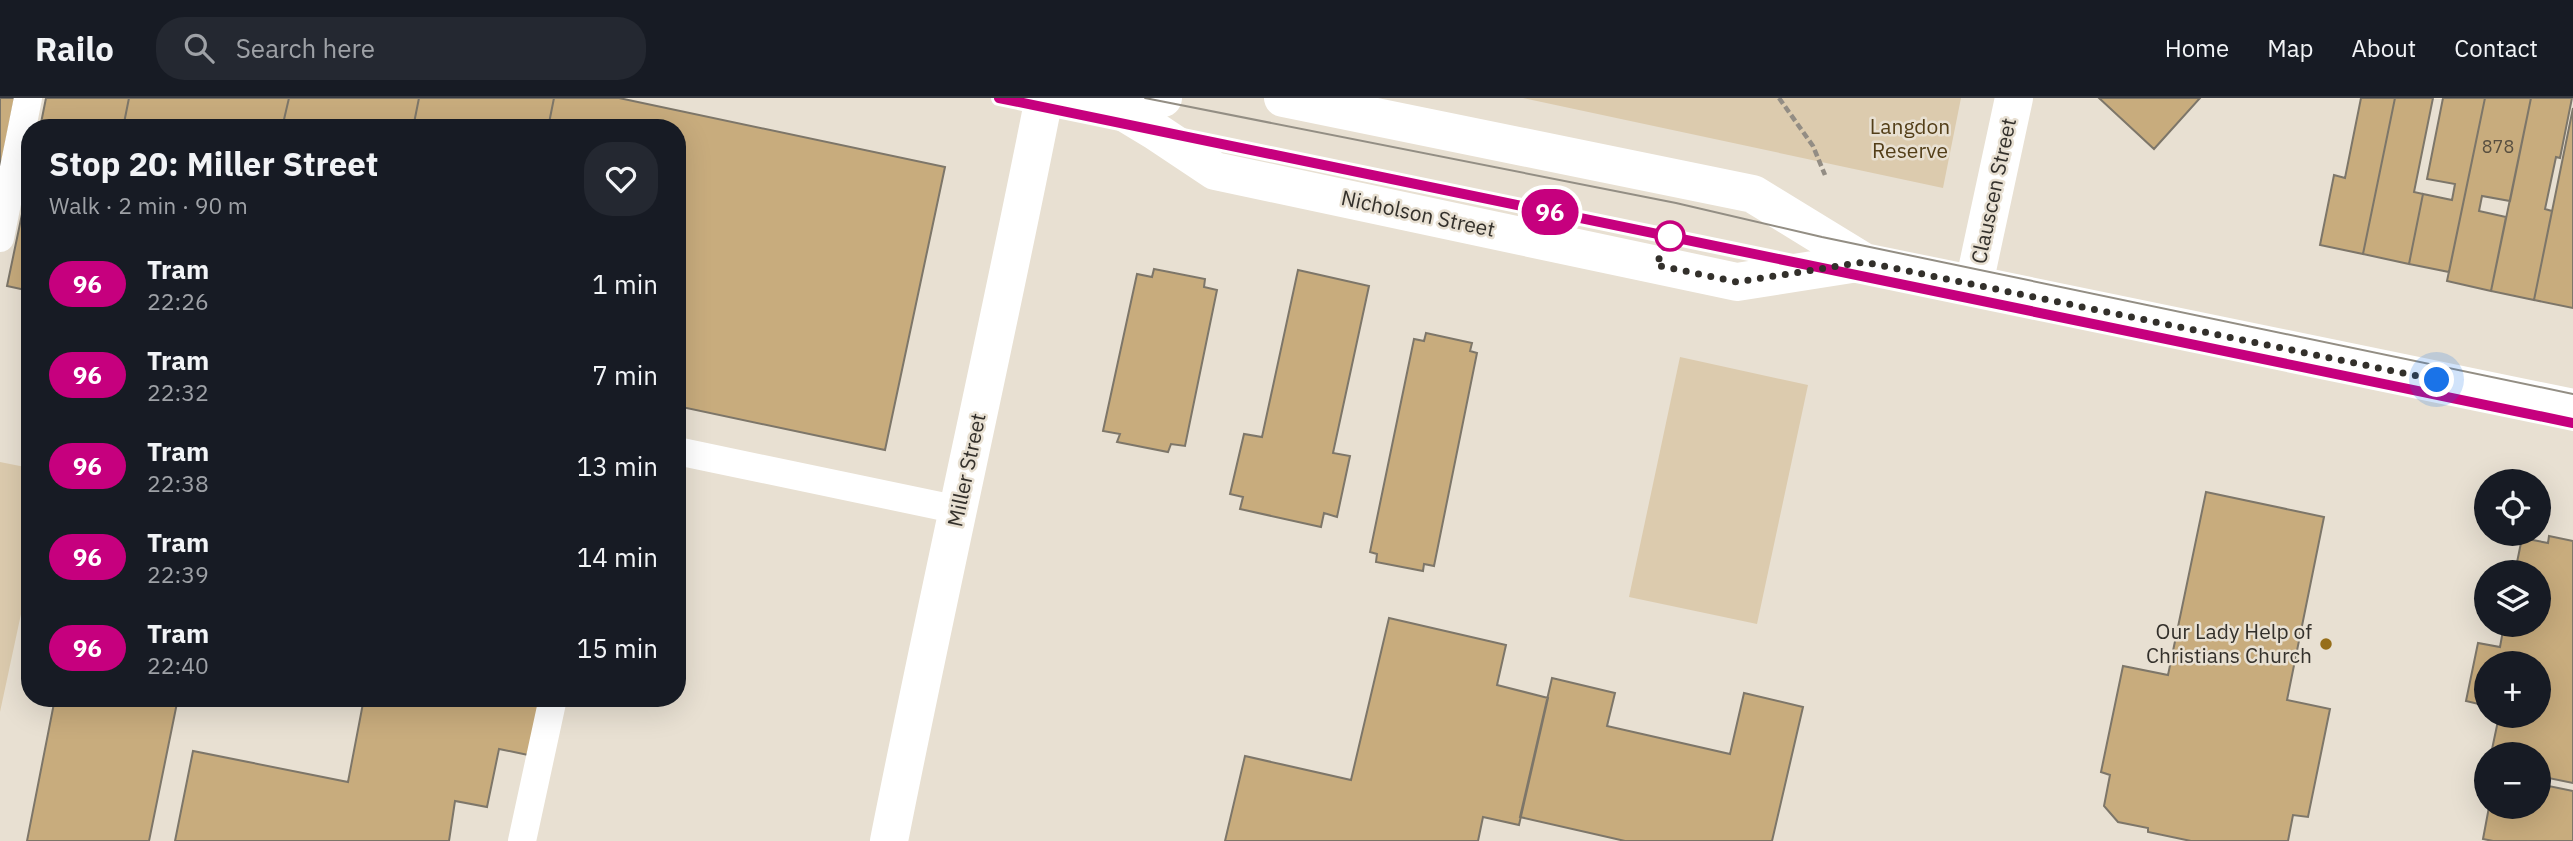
<!DOCTYPE html>
<html lang="en">
<head>
<meta charset="utf-8">
<style>
	body { margin:0; font-family:"IBM Plex Sans",sans-serif; background:#242831; color:#f1f3f6; height:100vh; display:flex; flex-direction:column; font-size:26px; white-space:nowrap }
	* { box-sizing:border-box; margin:0 }
	p { font-size:23px; color:#9ea1a6 }
	.icon { flex:none; width:38px; height:38px; fill:none; stroke:currentColor; stroke-width:2; stroke-linecap:round; stroke-linejoin:round }
	.map { position:relative; flex:1; overflow:hidden }
	.details { position:absolute; left:21px; top:21px; width:665px; height:588px; display:flex; flex-direction:column; background:#171b24; border-radius:28px; box-shadow:0 7px 28px #0002 }
	.details>* { flex:none }
	.badge { padding:0 14px; border-radius:23px; font-size:24px; line-height:46px }
	.tools { position:absolute; left:2474px; top:371px; display:grid; gap:14px }
	.tools a { display:grid; place-items:center; width:77px; height:77px; border-radius:50%; background:#171b24; box-shadow:0 7px 28px #0002; font-size:35px }
	.you { position:absolute; width:35px; height:35px; margin:-18px; border:5px solid #fff; border-radius:50%; background:#1a73e8; box-shadow:0 0 0 10px #1a73e833 }
	.map>.badge { position:absolute; translate:-50% -50%; box-shadow:0 0 0 4px #fff }
	.round { display:grid; place-items:center; flex:none; width:74px; height:74px; border-radius:28px; background:#242831 }
	.headline { display:flex; align-items:center; justify-content:space-between; height:119px; padding:0 28px }
	h1 { font-size:33px; font-weight:700; line-height:52px }
	ul { padding:0; list-style:none }
	li { display:flex; align-items:center; gap:21px; height:91px; padding:0 28px }
	li div { flex:1 }
	li b { display:block; font-size:26px }
	li em { font-style:normal }
	li .badge { min-width:77px; font-weight:700; text-align:center }
	header { display:flex; align-items:center; gap:42px; box-sizing:border-box; height:98px; padding:0 35px; background:#171b24; border-bottom:2px solid #363941 }
	header strong { font-size:33px }
	nav { display:flex; gap:38px; margin-inline-start:auto; font-size:24px }
	.search { width:490px; height:63px; background:#242831; display:flex; align-items:center; gap:18px; box-sizing:border-box; padding:0 24px; border-radius:28px; color:#9ea1a6; font-size:26px }
	.map>svg:first-child { display:block }
	.green { fill:#dccbae }
	.building { fill:#c8ac7d; stroke:#7d7669; stroke-width:2 }
	.lines { fill:none; stroke-linecap:round; stroke-linejoin:round }
	.path { stroke:#938d84; stroke-width:4.5; stroke-dasharray:7 3.5; stroke-linecap:butt }
	.lane { stroke:#fff; stroke-width:28 }
	.street { stroke:#fff; stroke-width:38 }
	.primary { stroke:#fff; stroke-width:38 }
	.tram { stroke:#938e84; stroke-width:2 }
	.line-casing { stroke:#fff; stroke-width:16 }
	.line { stroke:#c6007e; stroke-width:10 }
	.walk { stroke:#33302b; stroke-width:7; stroke-dasharray:0 12.6 }
	.stop-dot { fill:#fff; stroke:#c6007e; stroke-width:3.5 }
	.poi-dot { fill:#966e19; stroke:#e8e0d2; stroke-width:2.5 }
	.labels { text-anchor:middle; stroke-width:5; stroke-linejoin:round; paint-order:stroke }
	.number-label { font-size:18px; fill:#584f40 }
	.park-label { font-size:21px; fill:#533e18; stroke:#e8e0d2 }
	.street-label { font-size:21px; fill:#33302b; stroke:#e8e0d2 }
	.poi-label { font-size:21px; fill:#33302b; stroke:#e8e0d2; text-anchor:end }
</style>
</head>
<body>
<header>
<strong>Railo</strong>
<div class="search"><svg class="icon" aria-label="search" viewBox="0 0 24 24"><circle cx="10" cy="10" r="6"/><path d="M15 15l6 6"/></svg>Search here</div>
<nav><a>Home</a><a>Map</a><a>About</a><a>Contact</a></nav>
</header>
<div class="map">
<svg width="2573" height="743" viewBox="0 0 2573 743">
	<rect width="100%" height="100%" fill="#e8e0d2"/>
	<path class="green" d="M1523,0H1961L1943,90Z
		M1680,259L1808,287L1757,526L1629,499Z
		M0,364L30,370V474L0,614Z"/>
	<path class="building" d="M0,0H15L0,76Z
		M46,0H129L123,30H40Z
		M129,0H289L282,30H123Z
		M289,0H419L413,30H282Z
		M419,0H554L548,30H413Z
		M554,0H619L945,69L885,352L677,308V30H548Z
		M2099,0H2200L2154,51Z
		M2361,0H2395L2363,156L2320,147L2334,77L2345,80Z
		M2395,0H2433L2414,94L2423,96L2409,166L2363,156Z
		M2443,0H2485L2449,174L2409,166L2423,96L2452,102L2455,86L2427,81Z
		M2485,0H2531L2510,103L2482,98L2479,113L2506,119L2491,193L2447,183Z
		M2531,0H2572L2560,60L2556,59L2545,111L2552,113L2534,202L2491,193Z
		M2573,10V210L2534,202Z
		M30,78V193L7,188Z
		M1154,171L1205,181L1204,189L1217,192L1185,348L1171,346L1168,354L1117,344L1120,336L1103,333L1137,176L1152,179Z
		M1298,172L1369,188L1333,355L1350,358L1337,419L1324,415L1321,429L1240,411L1243,399L1230,396L1244,336L1262,339Z
		M1426,235L1472,245L1470,253L1477,255L1434,468L1424,466L1423,473L1376,464L1377,456L1370,454L1414,241L1424,243Z
		M2206,394L2324,419L2287,602L2330,611L2308,719L2293,717L2288,743H2191L2148,734V730L2118,724L2104,708L2110,677L2101,674L2123,568L2168,577Z
		M2549,438L2573,443V685L2539,678V656H2491L2499,618H2539V565H2487V608L2466,603L2478,545L2500,549L2504,527H2539V474H2515L2522,440L2548,445Z
		M1389,520L1506,547L1497,587L1548,600L1519,727L1483,719L1478,743H1225L1245,658L1351,682Z
		M1552,580L1615,595L1607,628L1730,656L1744,595L1803,609L1772,743H1625L1520,719Z
		M55,600H178L149,743H27Z
		M364,600H544L533,658L499,651L487,709L455,703L449,743H175L193,653L348,684Z
		M2539,686L2573,693V743H2493L2483,741L2489,709H2539Z"/>
	<g class="lines">
		<path class="path" d="M1779,0L1813,48L1825,77"/>
		<path class="lane" d="M0,140L28,0
			M677,353L959,412
			M522,743L553,600"/>
		<path class="street" d="M1974,186L2014,0
			M889,743C938,495 995,248 1044,0"/>
		<path class="primary" d="M1075,0L1112,7L1163,0
			M1283,0L1753,96L1864,164
			M1112,7L1155,33L1215,73L1737,184L1864,164L2573,310"/>
		<path class="tram" d="M998,0L2573,325
			M1145,0L1676,105L1822,139L2573,296"/>
	</g>
	<g class="lines">
		<g class="line-casing">
			<path id="line" d="M999,0L2573,325"/>
		</g>
		<use href="#line" class="line"/>
		<path class="walk" d="M1670,138L1656,167L1737,184L1864,164L2437,282"/>
	</g>
	<circle class="stop-dot" cx="1670" cy="138" r="14"/>
	<circle class="poi-dot" cx="2326" cy="546" r="7"/>
	<g class="labels">
		<g class="number-label">
			<text x="2498" y="55">878</text>
		</g>
		<g class="park-label">
			<text x="1910" y="36">Langdon<tspan x="1910" dy="24">Reserve</tspan></text>
		</g>
		<g class="street-label">
			<text transform="translate(1994 93) rotate(-78)" y="7">Clauscen Street</text>
			<text transform="translate(1418 116) rotate(12)" y="7">Nicholson Street</text>
			<text transform="translate(967 372) rotate(-78)" y="7">Miller Street</text>
		</g>
		<g class="poi-label">
			<text x="2312" y="541">Our Lady Help of<tspan x="2312" dy="24">Christians Church</tspan></text>
		</g>
	</g>
</svg>
<div class="tools">
<a><svg class="icon" aria-label="locate" viewBox="0 0 24 24"><circle cx="12" cy="12" r="6"/><path d="M12 2v4M12 18v4M2 12h4M18 12h4"/></svg></a>
<a><svg class="icon" aria-label="layers" viewBox="0 0 24 24"><path d="M12 4l9 5-9 5-9-5zM3 14l9 5 9-5"/></svg></a>
<a>+</a>
<a>−</a>
</div>
<div class="you" style="left:2437px;top:282px"></div>
<b class="badge" style="left:1550px;top:114px;background:#c6007e;color:#fff">96</b>
<section class="details">
<div class="headline"><div><h1>Stop 20: Miller Street</h1><p>Walk · 2 min · 90 m</p></div><a class="round"><svg class="icon" aria-label="heart" viewBox="0 0 24 24"><path d="M12 20l-8-8c-3-5 5-10 8-4 3-6 11-1 8 4z"/></svg></a></div>
<ul>
<li><span class="badge" style="background:#c6007e;color:#fff">96</span><div><b>Tram</b><p>22:26</p></div><em>1 min</em></li>
<li><span class="badge" style="background:#c6007e;color:#fff">96</span><div><b>Tram</b><p>22:32</p></div><em>7 min</em></li>
<li><span class="badge" style="background:#c6007e;color:#fff">96</span><div><b>Tram</b><p>22:38</p></div><em>13 min</em></li>
<li><span class="badge" style="background:#c6007e;color:#fff">96</span><div><b>Tram</b><p>22:39</p></div><em>14 min</em></li>
<li><span class="badge" style="background:#c6007e;color:#fff">96</span><div><b>Tram</b><p>22:40</p></div><em>15 min</em></li>
</ul>
</section>
</div>
</body>
</html>
